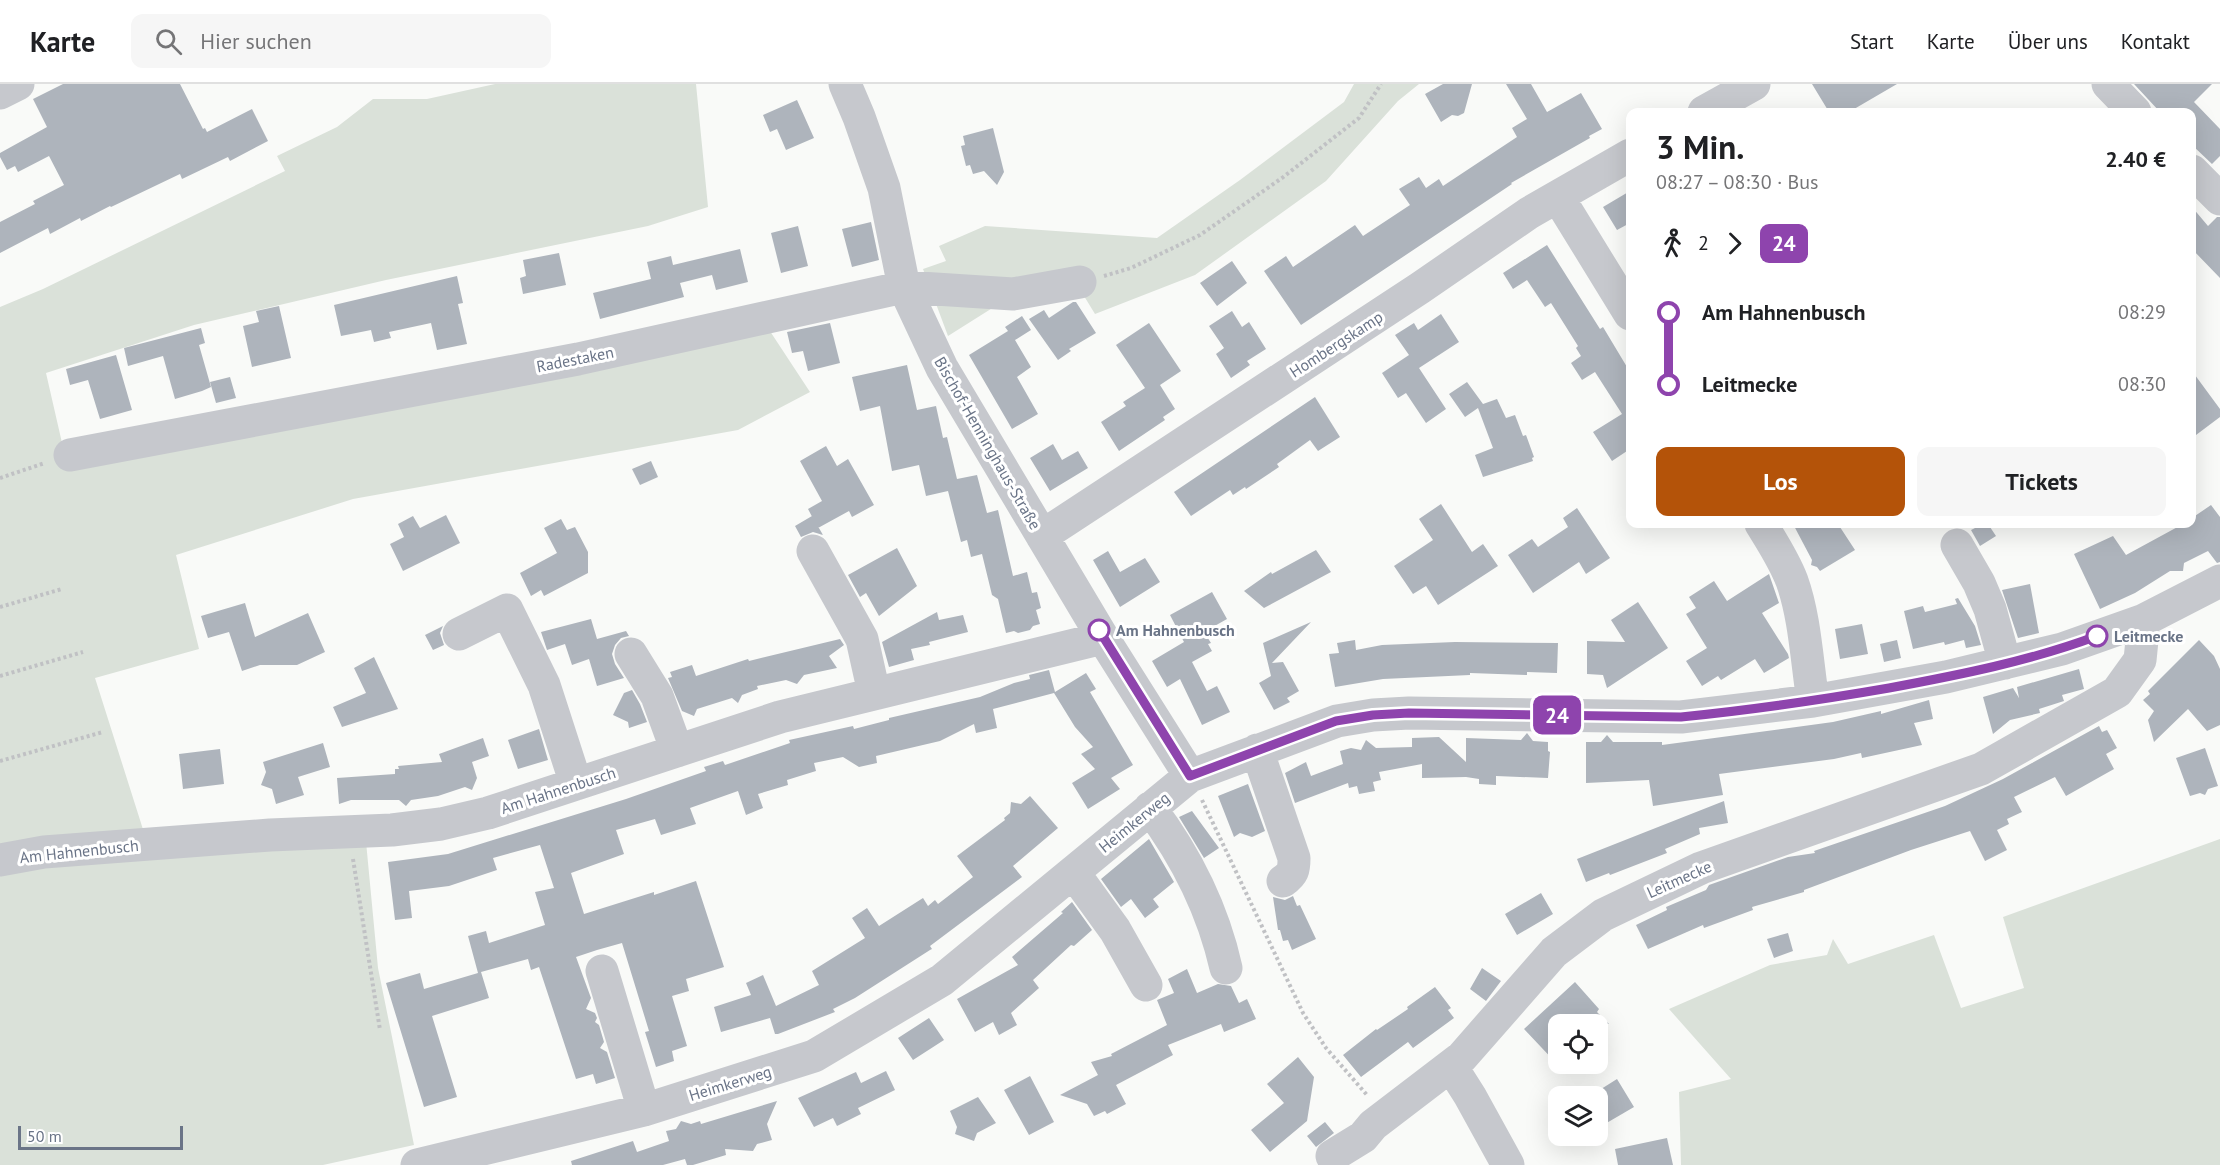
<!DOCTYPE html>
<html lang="de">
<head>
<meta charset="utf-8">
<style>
	body { margin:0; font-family:"PT Sans",sans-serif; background:#f6f6f6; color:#202124; height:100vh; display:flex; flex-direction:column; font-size:22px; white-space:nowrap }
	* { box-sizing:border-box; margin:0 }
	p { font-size:20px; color:#757577 }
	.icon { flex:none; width:33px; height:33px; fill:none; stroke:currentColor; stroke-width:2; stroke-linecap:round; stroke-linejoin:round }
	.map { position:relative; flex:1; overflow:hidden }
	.side { position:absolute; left:1626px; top:24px; width:570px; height:420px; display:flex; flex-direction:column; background:#fff; border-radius:12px; box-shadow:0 6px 24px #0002 }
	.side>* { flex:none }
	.badge { padding:0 12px; border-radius:9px; font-size:21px; line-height:39px }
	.controls { position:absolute; left:1548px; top:930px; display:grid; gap:12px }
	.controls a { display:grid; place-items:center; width:60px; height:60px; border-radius:12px; background:#fff; box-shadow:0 6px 24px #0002; font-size:30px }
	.scale { position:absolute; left:18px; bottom:15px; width:165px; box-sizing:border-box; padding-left:6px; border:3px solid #6a7487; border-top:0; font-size:16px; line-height:21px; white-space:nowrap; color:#6a7487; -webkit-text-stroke:4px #fff; paint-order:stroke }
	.map>.badge { position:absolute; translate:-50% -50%; box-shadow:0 0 0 3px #fff }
	.legs { display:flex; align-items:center; gap:9px; height:66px; padding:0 30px; font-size:20px }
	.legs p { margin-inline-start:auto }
	.head { display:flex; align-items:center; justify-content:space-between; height:102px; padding:0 30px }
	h1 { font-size:33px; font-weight:700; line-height:45px }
	.button { display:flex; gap:12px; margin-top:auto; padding:12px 30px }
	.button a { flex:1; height:69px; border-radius:12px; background:#b45309; color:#fff; font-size:24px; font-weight:700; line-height:69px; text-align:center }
	.button a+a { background:#f6f6f6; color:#202124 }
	ul { padding:0 30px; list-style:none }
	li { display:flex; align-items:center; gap:21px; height:72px; font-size:22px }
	li i { display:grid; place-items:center; width:9px; height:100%; margin:0 8px; background:currentColor }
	li i::after { content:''; width:15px; height:15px; margin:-8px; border:4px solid; border-radius:50%; background:#fff }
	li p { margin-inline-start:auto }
	li:first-child i { background:linear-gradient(#0000 50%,currentColor 0) }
	li:last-child i { background:linear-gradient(currentColor 50%,#0000 0) }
	header { display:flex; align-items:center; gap:36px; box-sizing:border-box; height:84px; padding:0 30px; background:#fff; border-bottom:2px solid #e0e0e0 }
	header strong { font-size:28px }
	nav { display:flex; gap:33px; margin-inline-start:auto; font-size:21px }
	.search { width:420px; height:54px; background:#f6f6f6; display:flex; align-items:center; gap:15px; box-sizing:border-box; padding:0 21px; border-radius:12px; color:#757577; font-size:22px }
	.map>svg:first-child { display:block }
	.green { fill:#dae1d9 }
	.building { fill:#aeb4bc }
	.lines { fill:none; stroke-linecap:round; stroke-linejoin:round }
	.path { stroke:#c0c1c4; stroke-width:4; stroke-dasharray:3 3; stroke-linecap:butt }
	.minor { stroke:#c6c8cd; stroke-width:33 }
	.line-1-casing { stroke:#fff; stroke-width:14 }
	.line-1 { stroke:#8e44ad; stroke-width:9 }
	.stop-1-dot { fill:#fff; stroke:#8e44ad; stroke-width:3 }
	.labels { text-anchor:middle; stroke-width:6; stroke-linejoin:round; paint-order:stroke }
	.street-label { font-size:16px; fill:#6a7487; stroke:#fff }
	.stop-label { font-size:16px; font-weight:bold; fill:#6a7487; stroke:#fff; text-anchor:start }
</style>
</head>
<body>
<header>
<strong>Karte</strong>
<div class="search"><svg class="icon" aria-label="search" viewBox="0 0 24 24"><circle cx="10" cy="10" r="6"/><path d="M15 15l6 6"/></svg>Hier suchen</div>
<nav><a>Start</a><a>Karte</a><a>Über uns</a><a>Kontakt</a></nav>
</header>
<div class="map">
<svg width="2220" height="1081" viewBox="0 0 2220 1081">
	<rect width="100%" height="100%" fill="#f9faf8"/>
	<path class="green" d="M495,0H696L708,123L648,142L386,196L194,241L46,289L65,372L762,235L810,308L738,346L353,415L176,471L199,565L95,594L147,758L365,747L378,884L414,1061L323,1081H0V223L43,205L285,87L277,72L337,43L373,15H427Z
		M1354,0H1419L1398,17L1326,97L1195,191L1095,230L1084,212L994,223L948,252L923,185L946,177L939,162L985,142L1157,154L1240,96L1344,18Z
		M2220,755V1081H1681L1679,1008L1731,995L1669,925L1770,881L1827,871L1833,855L1848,880L1934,851L1961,924L2024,904L2003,833Z"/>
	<path class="building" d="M63,0H180L203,45L205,44L207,48L252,25L268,57L230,77L228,73L182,95L180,90L111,123L110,122L81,137L80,134L50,150L48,144L0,169V138L35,120L33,117L64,101L49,72L18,88L15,82L7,86L0,73V69L47,43L33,15Z
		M1443,0H1472L1464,29L1458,32L1452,31L1441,38L1425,10Z
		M1506,0H1531L1547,28L1581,9L1602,45L1589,52L1590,54L1511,99L1512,100L1301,241L1264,187L1286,172L1293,183L1355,141L1363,152L1410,121L1399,105L1419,93L1426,104L1439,95L1443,102L1517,53L1512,44L1527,35Z
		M1812,0H1897L1849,28H1829Z
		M2134,0H2212L2194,18L2220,45V72L2212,80L2192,61V28H2160Z
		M797,16L814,54L786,66L777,45L770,48L763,31Z
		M993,44L1004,88L997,101L984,87L973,90L970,81L966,82L961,62L965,61L963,52Z
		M1630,107V139L1617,146L1603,123Z
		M2192,123L2208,142L2217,133H2220V194L2192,165Z
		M871,138L879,176L852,183L842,145Z
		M798,142L808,182L781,189L771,149Z
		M1547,161L1600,245L1603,243L1630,288V365L1612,377L1593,348L1622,330L1595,288L1582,296L1571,279L1581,272L1576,264L1578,262L1551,219L1545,223L1527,196L1513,205L1503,189Z
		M740,165L748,198L716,206L712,191L680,199L684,213L600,235L593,209L651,195L647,178L671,172L673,181Z
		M559,169L566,201L523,210L520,194L526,192L523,176Z
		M1232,177L1247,199L1217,222L1200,199Z
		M457,192L463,219L458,220L467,260L437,266L431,239L389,248L391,254L374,258L371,246L341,252L334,221Z
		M1073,218H1076L1096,249L1069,265L1071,267L1058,276L1029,235L1044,226L1049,234Z
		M279,222L291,274L252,283L243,242L259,238L256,227Z
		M1232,227L1242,243L1249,238L1266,265L1247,277L1250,281L1231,294L1216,270L1224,264L1209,242Z
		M1441,230L1459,258L1419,284L1446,325L1426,339L1406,309L1398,314L1382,289L1409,271L1395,251L1414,239L1418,246Z
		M1022,232L1031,246L1015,256L1031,283L1017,293L1038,330L1012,345L969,271L1008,247L1005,243Z
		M830,239L840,279L808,287L803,267L792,269L787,248Z
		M1149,239L1181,287L1160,301L1175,325L1163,333L1165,336L1119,367L1101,338L1126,322L1123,318L1145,304L1116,261Z
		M201,244L205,259L199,261L211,303L202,307L175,315L163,272L128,282L124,264Z
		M116,271L132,326L100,335L88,296L70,301L66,285Z
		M907,281L917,326L936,322L943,354L947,353L957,395L977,391L987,429L998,426L1013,492L1027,488L1032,509L1037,508L1041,524L1036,526L1040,540L1033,542L1030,546L1018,549L1014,547L1006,549L998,515L992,511L982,470L971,473L967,456L961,458L948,407L926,412L919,381L892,387L880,322L860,327L852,293Z
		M2192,287L2220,325V333L2192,354Z
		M230,293L236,314L216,319L210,298Z
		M1467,298L1483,320L1497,315L1506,334L1515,331L1523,352L1526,351L1534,373L1532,374L1533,377L1483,393L1475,371L1493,364L1478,324L1465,333L1449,310Z
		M1315,313L1340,353L1318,367L1310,356L1277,380L1279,383L1246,405L1245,403L1233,411L1230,406L1191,432L1174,408Z
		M1053,360L1062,376L1078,367L1088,384L1050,407L1030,374Z
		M826,362L837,382L848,375L874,421L852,433L849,427L818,444L808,425L822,417L800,377Z
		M651,377L658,393L640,401L632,385Z
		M1441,420L1472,468L1483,460L1498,482L1438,521L1426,502L1413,510L1394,482L1433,456L1419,435Z
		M2211,421L2220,433V478L2217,479L2208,467L2184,479L2183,487H2170L2135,509L2100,525L2074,470L2113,452L2126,471L2183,440H2192V434Z
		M1577,424L1610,474L1586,490L1579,478L1533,509L1508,471L1532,455L1538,463L1568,443L1563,434Z
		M446,431L460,459L403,487L390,460L404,453L398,440L413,432L420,444Z
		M812,432L823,451L813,448L801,453L795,442Z
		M561,435L567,446L575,443L588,468V489L544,512L541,506L531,512L520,489L557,469L544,444Z
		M1793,440H1838L1855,466L1820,487L1817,483L1811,481L1812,476Z
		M1983,440H1988L1996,452L1980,462L1971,446Z
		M897,464L917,502L879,532L866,509L860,513L848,491Z
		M1316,466L1331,488L1264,524L1244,507L1271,488L1272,490Z
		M1108,467L1120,488L1145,474L1160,498L1120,523L1093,476Z
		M1769,490L1779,519L1762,529L1788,570L1789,574L1764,589L1755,575L1721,596L1718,592L1702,602L1686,577L1707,564L1686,530L1696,524L1689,513L1714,497L1727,517Z
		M2030,500L2039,549L2018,554L2002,506Z
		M1212,508L1227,535L1204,548L1211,559L1208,560L1212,567L1192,578L1207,607L1217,602L1230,628L1202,641L1180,595L1167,603L1152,577L1184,558L1170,531Z
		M1958,514L1975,542L1981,561L1966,564L1964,556L1945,561L1944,558L1913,565L1904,527L1923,522L1925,528L1957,520L1955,515Z
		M1638,518L1668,564L1607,604L1603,591L1587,590V557L1625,558L1611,536Z
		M245,519L255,553L308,529L325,568L297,581H260L242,587L229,548L208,554L201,532Z
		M937,528L939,536L963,531L968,548L929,558L930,561L911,565L914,576L889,583L882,558Z
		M591,535L597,555L626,547L629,552L621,554L615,561L612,570L615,580L624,594L597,602L589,575L572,581L565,560L547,566L541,548Z
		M1311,538L1272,579L1283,578L1299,607L1287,614L1290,618L1274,626L1259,599L1271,592L1263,559Z
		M1862,540L1868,570L1840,575L1835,545Z
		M443,542L440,549L444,561L433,566L425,551Z
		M840,555L844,561L829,572L837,584L804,591L797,600L786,596L757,602L758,605L742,611L738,619L732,614L697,625L694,632L682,627L668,594L672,593L670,588L692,581L696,592L748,575L749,577Z
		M1355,556L1356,566L1382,561L1455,558L1558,559L1557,589L1527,588V591L1470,589V591L1383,595L1335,603L1329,570L1339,569L1337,559Z
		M1897,556L1901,574L1884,578L1880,560Z
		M2199,556L2214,572L2220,585V641L2207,647L2188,625L2154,658L2148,636L2154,627L2143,616L2150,610L2148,607Z
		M374,573L398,625L342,643L333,623L366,609L354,584Z
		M2079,585L2084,605L2062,611L2064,617L2039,625L2040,629L2010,636L1993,650L1983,613L2013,604L2019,614L2017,603Z
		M1049,586L1055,608L1086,589L1096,605L1090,608L1133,681L1111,694L1120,705L1088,725L1072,699L1095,685L1081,670L1093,663L1075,643L1054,609L993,625L997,644L976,649L974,640L940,657L876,672L877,679L859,683L843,673L814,679L816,687L787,696L788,701L758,710L763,724L746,731L738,707L690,724L696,740L661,751L655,735L616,746L624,770L571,789L584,830L654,808V811L696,797L724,883L686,895L689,907L672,912L687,962L672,967L674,977L656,983L645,948L649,947L622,859L597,866L576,873L591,914L586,925L595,929L597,934L595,938L599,941L604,958L600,964L607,968L615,994L596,1000L593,990L576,995L539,883L531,886L528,875L481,888L489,914L432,932L457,1013L424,1023L386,899L420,889L424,905L478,889L468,852L486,847L489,859L545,841L535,808L554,804L540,761L493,774L497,786L449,802L409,807L412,834L395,836L388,778L448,770L626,715L706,687L704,683L723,677L725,681L790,659L789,656L853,642L854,645L889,636V634L980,613L1014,599L1030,595L1029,591Z
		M632,606L640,620L647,638L629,644L628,638L613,631L624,609Z
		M1929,616L1933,635L1914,639L1922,661L1862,674L1861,669L1834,675L1719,690L1723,711L1653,722L1649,696L1586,699V658H1601L1607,651L1613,658H1662V661L1833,638L1881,627V630Z
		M2099,642L2102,648L2107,646L2117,664L2106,670L2114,685L2066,712L2055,693L2014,713L2022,728L2007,735L2009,740L1997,746L2007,766L1985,777L1970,747L1911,766L1804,806V808L1752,823L1753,826L1704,844L1703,841L1648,865L1636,841L1667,826L1666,823L1706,806L1709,801L1788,773L1815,769L1814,767L1945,722L2003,695Z
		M539,645L548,676L518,685L508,656Z
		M1527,649L1533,657L1548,658V667L1550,668L1548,694L1496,692V701L1479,700V695L1466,693L1422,694V680L1379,688L1381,696L1373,698L1375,707L1359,710L1357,702L1349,704L1348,699L1295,719L1285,689L1306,678L1311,692L1343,680L1340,667L1351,664L1361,666L1366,656L1376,664L1412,663V654L1439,653L1466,678V654L1521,656Z
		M483,654L489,672L472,678L477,694L472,706L465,703L438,712L411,716L406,722L399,716H351L339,720L337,694L395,690V685H399L398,682L442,678L439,670Z
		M323,659L330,683L298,693L304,711L276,720L272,705L261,701L266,688L263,678Z
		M2205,664L2218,702L2208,705L2205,711L2200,709L2190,712L2176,674Z
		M220,665L224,700L183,705L179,670Z
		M1248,700L1265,747L1252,753L1240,749L1234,753L1218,712Z
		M1030,712L1058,744L1013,782L1022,793L930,862L932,865L930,866L855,914L833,925L835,928L778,950H775L770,934L721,948L714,923L751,911L746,899L763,891L776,922L819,901L812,887L865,854L852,834L867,824L879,842L923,814L928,822L935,816L938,820L973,793L957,772L1005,736L1004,734L1010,729L1011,718L1021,720Z
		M1724,717L1728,739L1699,744L1700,750L1665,765L1667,769L1610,791L1609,789L1586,798L1577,775Z
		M1192,727L1219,764L1204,774L1179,733Z
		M1149,755L1174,798L1153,815L1159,823L1145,834L1131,815L1121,823L1101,795Z
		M1541,809L1553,830L1517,851L1505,830Z
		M1293,812L1297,822L1300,821L1316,855L1292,866L1288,856L1283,857L1280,846H1278L1273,813L1285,816Z
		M1072,818L1092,846L1074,862L1071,861L1033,896L1039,904L1011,929L1017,941L999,951L993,938L975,948L957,915L1018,881L1012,873L1063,829L1061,828Z
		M1788,849L1793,867L1774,874L1767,855Z
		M1482,884L1501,897L1486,917L1470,905Z
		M1187,885L1197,909L1218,900L1231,902L1239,919L1247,915L1256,935L1224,948L1221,940L1168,961L1173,971L1116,1001L1126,1020L1107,1030L1105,1027L1094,1032L1087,1020L1060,1011L1098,991L1091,978L1112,972L1111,970L1167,941L1157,916L1174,909L1168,895Z
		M1575,898L1599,925L1597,928L1609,940H1558V981L1524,945Z
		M1435,903L1451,924L1448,926L1454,934L1413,964L1408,958L1361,993L1343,971L1376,945L1377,946L1408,925L1407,923Z
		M929,934L944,956L913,976L898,954Z
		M1298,973L1314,993L1307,1037L1270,1068L1251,1046L1284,1019L1267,1000Z
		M886,987L895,1006L858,1024L861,1030L837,1042L833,1034L814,1043L798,1014L856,988L861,999Z
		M1030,992L1054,1038L1029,1051L1004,1006Z
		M1617,995L1634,1023L1598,1044V1007Z
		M978,1013L996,1039L977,1049L974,1057L955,1050L957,1043L950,1027Z
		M777,1017L767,1040L772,1056L757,1060L753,1067L725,1065L726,1071L693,1081H687L685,1075L663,1081H572L571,1077L633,1057L637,1068L669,1057L666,1047L676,1045L681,1037L691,1040L700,1037L701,1040Z
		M1325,1038L1334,1049L1316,1063L1307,1052Z
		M1667,1054L1673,1081H1618L1615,1065Z"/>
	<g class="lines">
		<path class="path" d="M1104,192L1131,184L1200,151L1282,94L1359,34L1381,0
			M0,394L45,379
			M0,523L62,505
			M0,592L83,568
			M0,677L103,648
			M1202,716L1303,929L1326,964L1367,1011
			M353,775L380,946"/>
		<path class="minor" d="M845,0L859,33L884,104L904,203L942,284L1103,554L1190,692
			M2108,0L2135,28
			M0,9L18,0
			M1704,28L1754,0
			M2192,87L2220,115
			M1558,113L1630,230
			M70,371L578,275L904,203L1013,210L1080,198
			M1761,440C1772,458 1784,476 1792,497C1805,533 1807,579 1813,617
			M1042,452L1420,204L1529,129L1630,71
			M1957,461L1979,499L1990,525L2005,579
			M813,467L862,555L874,609
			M459,550L507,526L544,601L576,700
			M631,570L657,612L677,667
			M1257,666L1294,774C1294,786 1293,790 1283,797
			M1150,724C1186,772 1213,826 1226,884
			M0,776L44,768L270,751L392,746L441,740L488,729L780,633L1103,554
			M1073,788L1115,846L1146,901
			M602,887L644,1026
			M1451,982L1470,1012L1508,1081
			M1332,1072L1363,1053L1373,1041L1462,973L1554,868L1603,831L1701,784L1981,685L2117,608L2140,576L2144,536
			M417,1081L644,1026L814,972L942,896L1190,692L1337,637L1373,631L1409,629L1681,633L1813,617L1946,593L2062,565L2144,536L2220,497"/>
	</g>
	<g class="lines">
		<g class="line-1-casing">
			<path id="line-1" d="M1099,546L1190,692L1336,637L1373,631L1409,629L1681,633C1751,626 1820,616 1889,604C1959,591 2030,577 2097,552"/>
		</g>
		<use href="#line-1" class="line-1"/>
	</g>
	<g class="stop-1-dot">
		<circle cx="1099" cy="546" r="10"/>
		<circle cx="2097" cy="552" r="10"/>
	</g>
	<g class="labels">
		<g class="street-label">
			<text transform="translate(1336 260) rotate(-33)" y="6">Hombergskamp</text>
			<text transform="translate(575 275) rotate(-11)" y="6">Radestaken</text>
			<text transform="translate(988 359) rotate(60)" y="6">Bischof-Henninghaus-Straße</text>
			<text transform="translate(558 706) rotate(-18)" y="6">Am Hahnenbusch</text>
			<text transform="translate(1134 738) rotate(-39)" y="6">Heimkerweg</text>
			<text transform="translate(79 767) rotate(-6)" y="6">Am Hahnenbusch</text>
			<text transform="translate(1679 795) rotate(-24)" y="6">Leitmecke</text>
			<text transform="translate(730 999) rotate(-17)" y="6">Heimkerweg</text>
		</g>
		<g class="stop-label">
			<text x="1116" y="552">Am Hahnenbusch</text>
			<text x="2114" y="558">Leitmecke</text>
		</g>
	</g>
</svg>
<div class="controls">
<a><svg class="icon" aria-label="locate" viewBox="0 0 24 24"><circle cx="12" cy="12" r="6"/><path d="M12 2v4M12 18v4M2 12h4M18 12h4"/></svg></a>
<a><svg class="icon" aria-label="layers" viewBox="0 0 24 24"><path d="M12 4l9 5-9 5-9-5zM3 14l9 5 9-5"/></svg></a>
</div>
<div class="scale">50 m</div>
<b class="badge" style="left:1557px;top:631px;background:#8e44ad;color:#fff">24</b>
<section class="side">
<div class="head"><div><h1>3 Min.</h1><p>08:27 – 08:30 · Bus</p></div><b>2.40 €</b></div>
<div class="legs"><svg class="icon" aria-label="walk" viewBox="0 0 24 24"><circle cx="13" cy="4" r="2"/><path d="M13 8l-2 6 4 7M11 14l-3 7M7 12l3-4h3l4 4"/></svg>2<svg class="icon" aria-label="forward" viewBox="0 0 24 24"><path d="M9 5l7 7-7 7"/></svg><b class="badge" style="background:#8e44ad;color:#fff">24</b></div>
<ul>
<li><i style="color:#8e44ad"></i><b>Am Hahnenbusch</b><p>08:29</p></li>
<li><i style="color:#8e44ad"></i><b>Leitmecke</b><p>08:30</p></li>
</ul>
<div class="button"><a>Los</a><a>Tickets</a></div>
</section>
</div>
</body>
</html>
